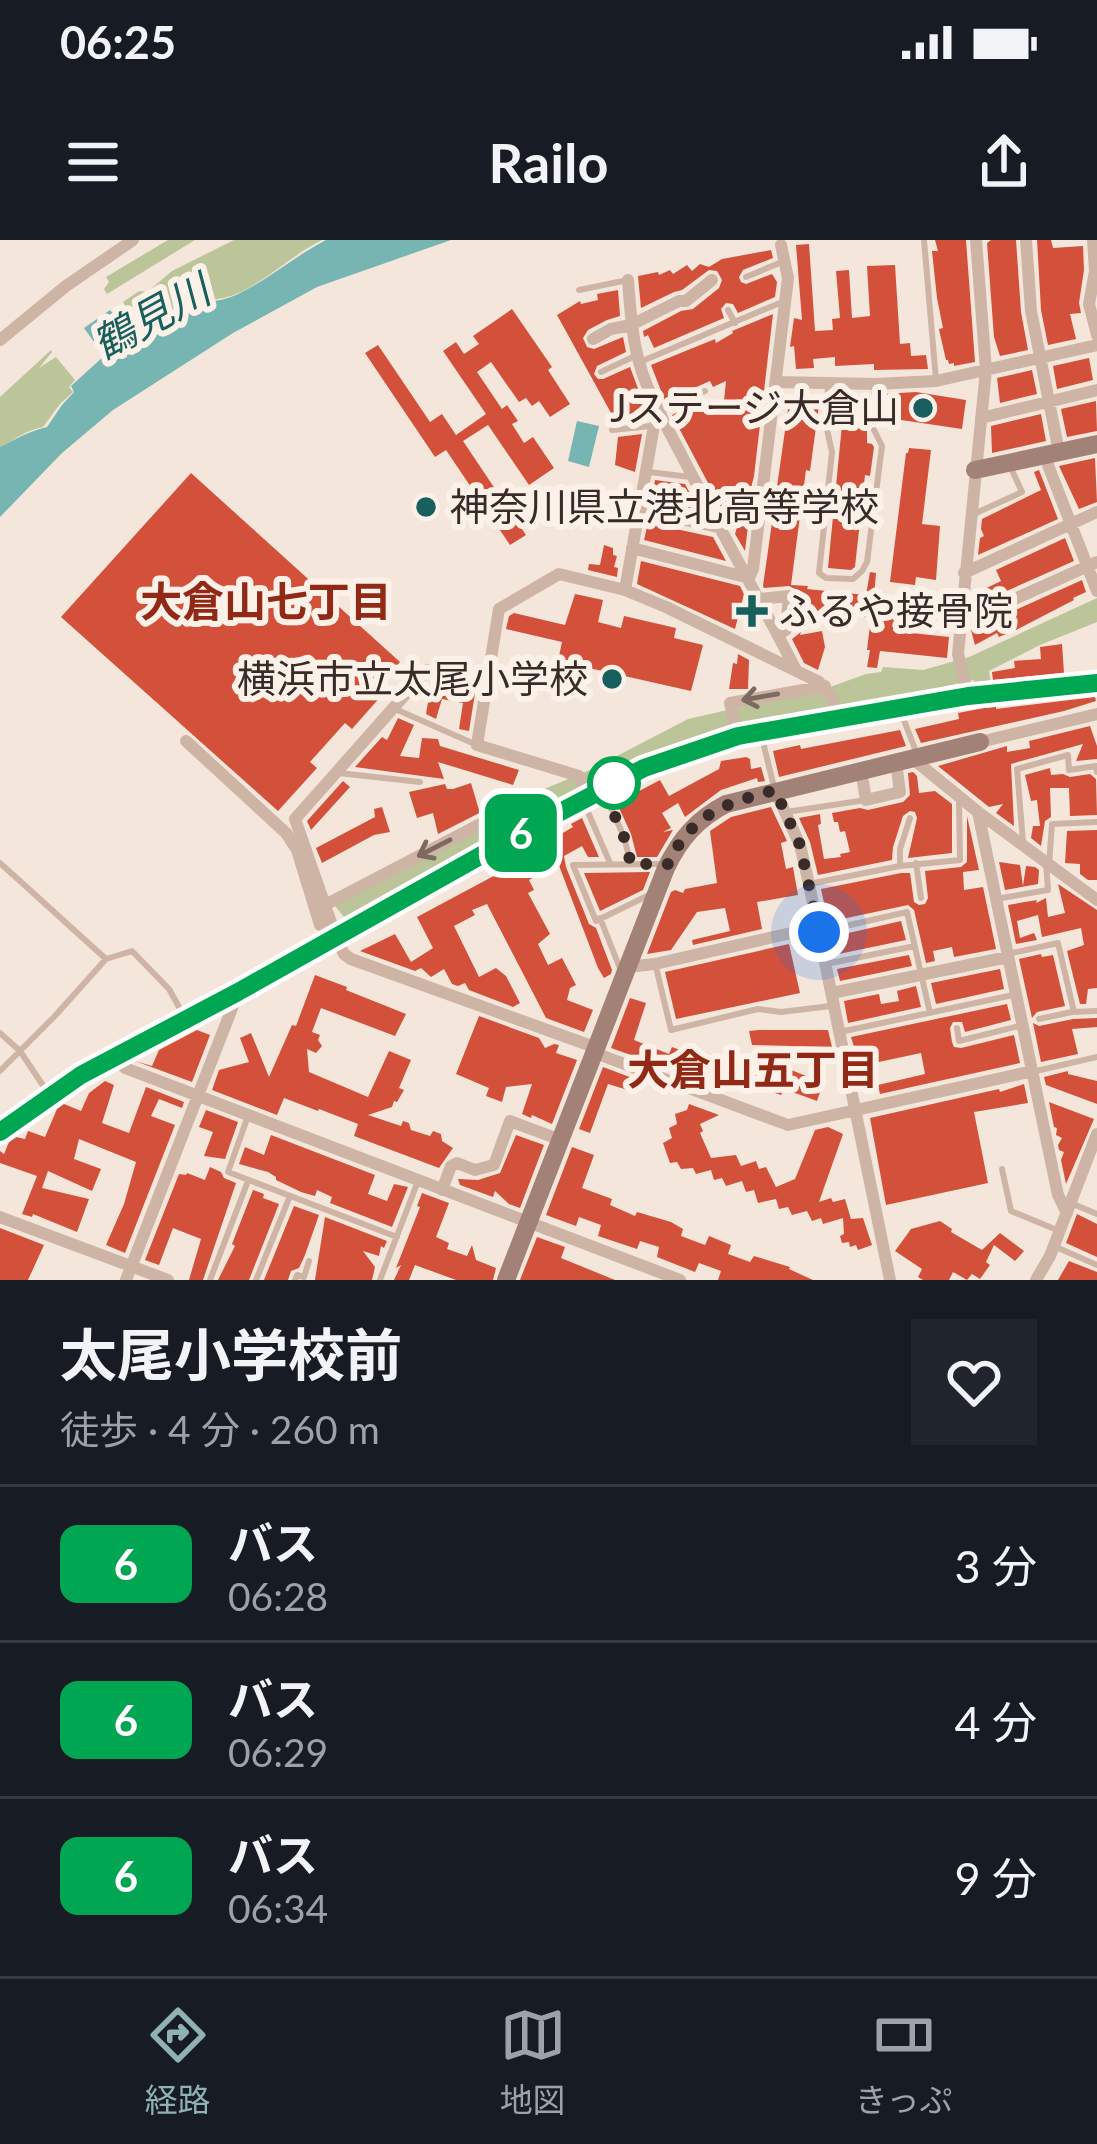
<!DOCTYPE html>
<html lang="ja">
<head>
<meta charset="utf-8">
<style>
	body { margin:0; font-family:Lato,"Noto Sans JP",sans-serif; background:#20242c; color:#f1f3f6; height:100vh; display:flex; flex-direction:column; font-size:45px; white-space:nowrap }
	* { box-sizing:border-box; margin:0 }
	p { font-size:39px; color:#9ea1a6 }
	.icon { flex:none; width:66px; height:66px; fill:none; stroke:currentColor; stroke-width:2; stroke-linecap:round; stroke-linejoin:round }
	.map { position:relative; height:1040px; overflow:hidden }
	.side { display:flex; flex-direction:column; background:#171b24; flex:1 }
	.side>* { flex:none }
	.badge { padding:0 24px; border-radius:18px; font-size:42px; line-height:78px }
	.you { position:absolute; width:60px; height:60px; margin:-30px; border:9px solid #fff; border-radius:50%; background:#1a73e8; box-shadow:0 0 0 18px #1a73e833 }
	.map>.badge { position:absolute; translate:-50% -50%; box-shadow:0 0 0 6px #fff }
	.round { display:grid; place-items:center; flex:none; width:126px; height:126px; border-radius:0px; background:#20242c }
	.overview { display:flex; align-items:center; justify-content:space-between; height:204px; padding:0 60px }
	h1 { font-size:57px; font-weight:700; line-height:90px }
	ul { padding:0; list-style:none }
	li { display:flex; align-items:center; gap:36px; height:156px; padding:0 60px; border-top:3px solid #363941 }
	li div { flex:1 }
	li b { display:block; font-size:45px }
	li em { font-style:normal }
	li .badge { min-width:132px; font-weight:700; text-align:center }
	.status { display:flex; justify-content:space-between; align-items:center; height:84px; padding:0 60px; background:#171b24; direction:ltr }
	.status svg { height:33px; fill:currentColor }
	header { display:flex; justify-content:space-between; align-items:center; height:156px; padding:0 60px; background:#171b24; font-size:54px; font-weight:700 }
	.tab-bar { display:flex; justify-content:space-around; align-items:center; height:168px; border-top:3px solid #363941; background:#171b24; font-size:33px; color:#9ea1a6 }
	.tab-bar a { display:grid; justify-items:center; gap:6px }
	.tab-bar .selected { color:#8fb1b2 }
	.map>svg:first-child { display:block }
	.green { fill:#bbc599 }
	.water { fill:#76b5b2 }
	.building { fill:#d3513a }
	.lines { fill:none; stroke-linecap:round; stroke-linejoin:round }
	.lane { stroke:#ceb4a5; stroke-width:6 }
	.street { stroke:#ceb4a5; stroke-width:12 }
	.secondary { stroke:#a28276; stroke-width:18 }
	.oneway { stroke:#7c6960 }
	.line-casing { stroke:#fff; stroke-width:27 }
	.line { stroke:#00a651; stroke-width:18 }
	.walk { stroke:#392b27; stroke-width:12; stroke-dasharray:0 21.6 }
	.poi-dot { fill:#18605e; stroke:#fcf1e8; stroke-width:4.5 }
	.stop-dot { fill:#fff; stroke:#00a651; stroke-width:6 }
	.labels { text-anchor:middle; stroke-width:12; stroke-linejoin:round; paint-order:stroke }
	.poi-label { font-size:39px; fill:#392b27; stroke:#fcf1e8; text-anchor:end }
	.water-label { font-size:42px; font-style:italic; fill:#18605e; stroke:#fcf1e8 }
	.neighbourhood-label { font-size:42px; font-weight:bold; fill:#912917; stroke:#fcf1e8 }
</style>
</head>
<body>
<div class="status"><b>06:25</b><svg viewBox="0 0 49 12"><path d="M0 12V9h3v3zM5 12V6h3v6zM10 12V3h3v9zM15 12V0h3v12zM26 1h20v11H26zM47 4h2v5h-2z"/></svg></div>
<header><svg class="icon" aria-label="menu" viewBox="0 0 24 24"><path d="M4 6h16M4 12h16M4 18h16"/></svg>Railo<svg class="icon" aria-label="share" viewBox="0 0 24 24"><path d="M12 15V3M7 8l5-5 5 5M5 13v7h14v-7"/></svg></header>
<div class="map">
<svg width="1097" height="1040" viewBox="0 0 1097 1040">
	<rect width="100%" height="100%" fill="#f5e6db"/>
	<path class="green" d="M168,0H195L107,54L104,49L109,42L106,37Z
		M234,0H322C291,15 264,44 231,56C216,61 198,60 183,65C168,71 154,81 139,86L115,72L125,65L123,62L139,51L147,52L172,31Z
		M51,110L52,112L39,128L56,117L75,140L69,147L73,152L60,164L43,187C26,190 16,199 0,207V157Z
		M1097,358V382L1040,405L989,431L991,443L978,445L973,440L841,470L714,493L679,505L605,537L349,683L335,666L520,565V559L590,530L688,479L833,446L866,434L881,432L883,427L923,430L969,417Z"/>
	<path class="water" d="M326,0H451L317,47L233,93L113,170L62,213L0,277V207C16,199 29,191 47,187L62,165L74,152L71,146L104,116L84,88L110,70L117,78L128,79L137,88C153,83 166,75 181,69C198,61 219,63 236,55C268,40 295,16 326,0Z
		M577,181L599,186L589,227L568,221Z"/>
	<path class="building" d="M935,0H966L975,122L954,126V123L949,124L948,120H946L940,94L939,89L943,88L937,58L932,11H938Z
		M991,0H1016L1021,72L1028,110L1000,116L994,97L987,3Z
		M1037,0H1051L1053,8L1083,6L1084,30L1079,63L1081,73L1070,74L1076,99L1048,105L1041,70Z
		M809,4L815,91L833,90L832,79L840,78L836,31L849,30L852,78L870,76L867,26L895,25L900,104L910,103L911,116L926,115L928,129L874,130V124L835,126V117L813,119L814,128L796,129L794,106L790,107L794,78L802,80L796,5Z
		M771,10L773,18L743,30L739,37L741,42L746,44L772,34L777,42L775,57L738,73L733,64L726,63L721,69L724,78L654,108L648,95L644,97L643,91L681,71L693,69L719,48L722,40L717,31L709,30L682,50L674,52L641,68L638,36L658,32L659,35L670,30L673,34L687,25L692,31L700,24L709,27L722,19Z
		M618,50L620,76L607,80L588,90L583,98L587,107L594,109L623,97L626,112L597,126L594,134L598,139H603L630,127L646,170L628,181L616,182L557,75L580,61L581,64L598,60L597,54Z
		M512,69L552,127L548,130L570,164L550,177L539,161L532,166L526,158L519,162L491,122L477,132L502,169L507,165L518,181L512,184L524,203L533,197L554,228L529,245L488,185L463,201L526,295L510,305L446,210L435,217L365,113L378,105L430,182L442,174L456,195L486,174L443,111L456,102L464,114L479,104L473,96Z
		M773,74L754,236L746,268L750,269L745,311L735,294L740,277L724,273L672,175L678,172L723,171L726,141L713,147L710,141L665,161L651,125L715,99L716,103L733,93L732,91Z
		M1089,118L1093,140L1057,149L1053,126Z
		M1032,130L1037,154L1000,163L997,138Z
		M916,152L966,160L962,189L881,177L884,154Z
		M845,154L867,155V203L872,204L874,207L870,236L865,235L855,327L851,330L828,328Z
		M808,157L820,158L810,231L806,230L791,345L808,346L807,349L866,355L870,332L876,333L874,356L884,357L882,376L895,377L893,391L949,397L947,418L880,411L877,428L867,427L870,410H867L871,377L804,370L801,388H797L799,357L797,350L789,346L764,348L763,346L789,162L798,163L799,159L807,161Z
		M1096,161L1097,191L1067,197L1061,169Z
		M1041,174L1046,201L992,213L991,186Z
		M642,194L635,232L615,225L618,197Z
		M909,208L931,210L922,284L940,286L936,340L916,337L915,345L890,342L906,213H908Z
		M1095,218L1097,262L1079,269L1059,226Z
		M1039,230L1058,279L978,315L980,298L984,296L981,289L982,279L1041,250L1034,232Z
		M191,233L400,422L376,449L382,455L352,489L345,483L310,522L317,528L278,571L61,377Z
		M655,240L685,244L700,272L651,262Z
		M648,283L713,297L726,321L644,300Z
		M1065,298L1074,321L973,366L974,354L1001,341L996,330Z
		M604,305L613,308V315L617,316L614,327L618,328L617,337L588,330L589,324L600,325Z
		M641,321L740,346L744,354L735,389L637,344Z
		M1082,340L1086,352L1073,358L1074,360L1018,389L999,397L997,393L975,405L971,390Z
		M575,354L603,360L598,382L621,388L624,376L676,388L674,398L703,405L691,451L558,421L562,402L506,389L509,376L514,373L565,385Z
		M822,391L825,407L818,430L804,423L792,399L801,392L800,395Z
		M1062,404L1064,433L993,440L992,432L1015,428L1014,421L1041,419L1040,407Z
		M738,414L749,420L748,449H729L733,423L737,424Z
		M431,445L475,453L469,491L459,489L463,463L442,459L436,479L426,474Z
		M1095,457L1096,461L1064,471L921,503L915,489L959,479L958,473L984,468L996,467V469Z
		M398,478L414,485L400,516L419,518L422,498L438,499L440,506L519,530L513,545L438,522L444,539L355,527L382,497L387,500Z
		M1090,486L1097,506V519L1076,521L1083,504L1011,524L1014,586L996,573L1003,564L989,567L938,526L1007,506V512L1030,508L1029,501Z
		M900,490L906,506L779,537L773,511L800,505L801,509Z
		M746,517L750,519L751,529L761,527L765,541L758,542L757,538L721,550L685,577L678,563L662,573L671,588L663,592L673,590L657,617H637L631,594L615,559L623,556L624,559L660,540L669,556L719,529L721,521Z
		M1050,528L1051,535L1063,534L1070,537L1090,534L1096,539L1097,575L1070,576L1069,548H1050L1051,577L1045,581L1041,606L1031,598L1033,586H1040L1037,560L1031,561L1025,535Z
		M913,532L917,536L919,553L935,551L952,564V613L908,618L917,578L915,572L910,571L903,576L893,607L892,620L818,635L810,602L799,578L820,574L821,584L818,585L824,619L841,617L840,614L850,612L845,591L840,592L838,582H834L832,573L860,568L868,570L903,562L910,555L908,533Z
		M343,541L350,547L311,590L307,581Z
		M471,543L479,570L500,557L503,561L438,594L433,573L417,578L409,552L445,544L447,549H453Z
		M382,567L390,592L374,595L322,623L316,608L375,577L374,569Z
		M771,567L787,601L781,603L786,629L793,627L798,655L757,662L762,689L693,705L692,700L730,691L725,668L697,672L671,710L647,714L671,652L675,650L683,653L685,649L717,643L710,591L731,577Z
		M967,576L979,630L963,632L964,650L983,647L996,709L954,717L952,707L933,711L935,721L926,723L914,670L908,665L828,682L821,649L901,633H910L914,662L919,665L925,664L928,658L925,631L961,627L967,622Z
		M582,578L599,617H588L582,606L564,616L566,627L589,684L596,688L612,730L611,734L604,738L598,728L558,623L529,640L534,650L528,653L550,694L538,704L548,725L562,718L576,745L570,748L567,760L593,770L584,792L546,778L487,664L472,670L475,675L454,686L479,737L496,728L506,736L520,763L513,767L469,750L465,743L458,746L452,744L444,729L431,737L421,728L415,731L360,711L395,694L411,722L433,708L417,677L514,625L512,623L573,587L571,584Z
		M1097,590V640H1088L1080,634V624L1065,623L1067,591Z
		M999,622L1020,625L1023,646L1026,626L1035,627L1039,630L1038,644L1005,650Z
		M650,632L643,650L600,671L584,633Z
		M1058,644L1097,670V748L1088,749L1086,764H1080L1067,711L1084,705L1081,688L1042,697L1038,675L1017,681L1020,698L1034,693L1037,700L1016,704L1008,665L1037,660L1036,663L1046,658L1048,677L1065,673Z
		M901,681L906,700L834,715L831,697Z
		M789,704L800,753L676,779L665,732Z
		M1041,714L1042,717L1053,715L1065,766L1037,772L1032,778L1019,719Z
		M909,715L912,726L840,741L837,729Z
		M1000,729L1004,749L936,764L931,743Z
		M315,735L347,747L346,750L406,774L395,796L321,768L312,792L320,795L318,800L322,806L316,813L307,809L309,832L368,857L389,811L411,820L399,848L404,850L397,862L394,861L392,867L368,875L401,886L403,881L409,883L411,890L430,896L433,891L441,894L442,901L453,908L439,928L354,896L358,884L319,869L318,871L284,858L277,875L212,850L219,830L249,822L240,798L251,793L269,837L292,785L296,786Z
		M916,746L921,767L848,783L844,761L879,754L881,764L899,761L897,751Z
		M630,758L646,763L634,800L669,814L672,807L688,813L691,807L743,827L746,819L785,835L789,829L823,843L817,861L784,849L781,855L747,843L744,849L685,827L682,833L611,808Z
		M1007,764L1011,780L965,792L962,782H953L950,788L952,802L954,807L961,808L1014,795L1020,823L880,854L878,845L925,834L921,813L860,826L851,797Z
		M479,776L539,798L545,808L554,804L559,805L556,813L577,820L552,884L532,875L531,878L522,874L532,844L506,847L502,862L486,856L489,848L456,834Z
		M1097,778V787L1072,789L1078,814L1041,822L1033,783L1039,786L1073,779Z
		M197,790L210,795L192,842L135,821L152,826L159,810Z
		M759,790H828L832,807L752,805L749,791Z
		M603,827L635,839L631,851L608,844L590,893L579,889Z
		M1068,831V834L1097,841V864L1046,845L1044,837Z
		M105,841L114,845L102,883L129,893L146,847L184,862L182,868L159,859L151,876L175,885L125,1013L106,1005L124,964L136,922L79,899L74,919L101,929L92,951L48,931L42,948L89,959L77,992L33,974L32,977L22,974L37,936L0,923V911L4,914L9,902L16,897L25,899L28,891L45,897L57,869L64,864L81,871L89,853Z
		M1024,844L1028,863L974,872L988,943L886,965L870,878L999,849L1000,852Z
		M1049,862L1094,879L1066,944L1061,920L1064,912L1059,910L1058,905L1062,898L1056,895L1057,888L1054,887Z
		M689,864L719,875L700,884L703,891L700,893L711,918L736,915L741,926L756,921L759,929L766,927L776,947L795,939L815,890L828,887L843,894L819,962L831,958L833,962L845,959L851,979L863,978L872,1005L858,1010L856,1005L850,1007L849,1002L842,1003L840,996L844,994L843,978L823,984L821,978L812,981L807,971L792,975L788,967L779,969L776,959L758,963L754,950L746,952L742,941L726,946L722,938L714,940L711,930L696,934L693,928L681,929L677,922L670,923L663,903L672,898L669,888L677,884L675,874L687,870Z
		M206,870L238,882L225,919L204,916L213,892L199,887Z
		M271,895L375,935L368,954L387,961L394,944L408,947L392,987L330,963L332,957L317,950L315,956L301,952L276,940V937L268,932L239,924L245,907L264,915Z
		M516,895L544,905L520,968L509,964L495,951L493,957L460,945L458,939L478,940L500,933Z
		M572,907L594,915L582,948L612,959L610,965L635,976L637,972L671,982L683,989L681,996L705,1005L709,996L731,1005L728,1014L750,1022L754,1016L790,1027L789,1029L813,1040H718L721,1031L699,1023L695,1032L657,1017L659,1007L640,1001L637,1009L598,996L601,985L579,977L576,986L546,975Z
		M210,927L221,932L224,938L236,943L203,1040H189L201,999L173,988L159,1025L145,1020L179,934L186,935L187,933L205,940Z
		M253,950L264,954L263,958L279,964L249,1040H218L235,1006L232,1004Z
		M422,953L449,963L436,997L449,1003L447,1009L467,1016L472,1005L476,1020L496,1028L493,1040H456L415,1025L409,1040H394L401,1025L396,1028L420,967L417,966Z
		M294,966L319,975L305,1015L299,1028L291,1031L288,1040H264Z
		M1077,974L1097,984V1017L1066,1003Z
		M325,977L387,1001L384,1008L381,1006L379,1016L363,1011L375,1027L372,1040H315Z
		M940,981L952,989L951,992L982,1010L1000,993L1024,1011L1015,1021L994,1005L986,1022L990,1025L980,1039L972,1034L967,1040L953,1032L949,1040H923L918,1037L922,1029L895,1011L911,989Z
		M0,988L44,1005L28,1040H0Z
		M537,997L565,1007L561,1018L615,1040H520Z
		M1069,1021L1097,1032V1040H1058Z"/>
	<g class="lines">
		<path class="lane" d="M924,0L936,140
			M746,37L784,21
			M579,50L628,40
			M728,70L735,83
			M640,122L782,62
			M601,132L637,115
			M828,145L826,185L832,212L819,333L826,338L853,339L862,331L867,322L882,206L873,188L875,144
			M660,172L705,151
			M612,190L651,186
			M649,232L690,237
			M974,274L1022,252L1010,226
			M393,468L477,505
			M900,470L917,514
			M763,502L774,547
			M339,533L420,542
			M604,552L624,597L631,624
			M584,563L610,623
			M786,572L866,560
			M1023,602L1017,529L1068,515L1069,530L1096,526L1097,532
			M0,623L106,719L132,711L169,749L184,776
			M916,623L921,658
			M1049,625L1052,584L1097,582
			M900,626V609L910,578
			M809,644L900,626L960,620L959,560
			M647,656L596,681L573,625L664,624
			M996,659L1048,650L1046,623
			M600,678L621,731
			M819,692L907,672L930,773
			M1008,714L1058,703L1074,772
			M826,724L915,706
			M656,727L671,790L758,769L781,772L831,766
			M1039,779L1072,772L1097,771
			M957,788L959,801L1023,785
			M840,792L1013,755
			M0,793L20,811L50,856
			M0,831L54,777L106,719
			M1036,831L1097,817
			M248,876L228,932L397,997
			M1002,929L1011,971L1057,990
			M1073,964L1097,974
			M1056,1007L1097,1025
			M210,1040L248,941
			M256,1040L290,956
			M295,1040L297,1035L304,1037L309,1021
			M380,1040L418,941"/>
		<path class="street" d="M1026,0L1031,71L1059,212
			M1093,0L1095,31L1089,64L1097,95
			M628,40C630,65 631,89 637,114C645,150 665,183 682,216C719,288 759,358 796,430
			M593,99L611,89L631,85L679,61H686L712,40
			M0,100L66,46L133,0
			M776,142L875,144L936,141L1097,105
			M981,178L1097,150
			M1044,215L1097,351
			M639,270L718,287
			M632,308L749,338
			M964,333L1097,272
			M749,338L753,329L788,38L781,5
			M625,350L654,186
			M759,359L789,356L786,390L778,394
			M959,384L1097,322
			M427,430L295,579L336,697L344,714L351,719L597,808
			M968,456L958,414L986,130L976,0
			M738,496L730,463L825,446
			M186,501L286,593L297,610L320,685
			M980,502L1097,474
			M912,518L978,572L1097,660
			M861,530L866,560L900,552L896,522
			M775,550L800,605L809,644L890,1040
			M589,556L579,536L477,505L499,369L559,334L625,350L666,367L819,442L833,459L835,479
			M978,572L1058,955L1067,973
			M325,665L515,566L528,589
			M627,727L655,724L818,687
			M832,753L1008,717
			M595,813L788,885L1033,831
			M114,816L125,828L680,1040
			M442,950L451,926L457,923L475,930L494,925L510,881L561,900
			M0,977L168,1040
			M126,1040L238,753
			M1036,1040L1050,1016L1097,894"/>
		<path class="secondary" d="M975,230L1097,204
			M0,892L81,835L114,816L238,751L528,589L644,528L738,496L968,456L1097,443
			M506,1040L666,628C680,599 697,579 726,564L980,502"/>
	</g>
	<defs><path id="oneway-shaft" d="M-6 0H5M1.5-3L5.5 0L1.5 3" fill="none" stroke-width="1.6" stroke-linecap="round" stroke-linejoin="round" transform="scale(3)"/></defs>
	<g class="oneway">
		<use href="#oneway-shaft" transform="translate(760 457) rotate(170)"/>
		<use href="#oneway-shaft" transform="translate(434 608) rotate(153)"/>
	</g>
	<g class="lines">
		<g class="line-casing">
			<path id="line" d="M0,892L81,835L238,752L528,589L644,528L738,496L968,456L1097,443"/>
		</g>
		<use href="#line" class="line"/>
		<path class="walk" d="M614,543L603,549L624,597L631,624H668C692,573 725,564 775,550L800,605L819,692"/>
	</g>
	<g class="poi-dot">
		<circle cx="923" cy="168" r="12"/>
		<circle cx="426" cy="267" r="12"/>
		<path d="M746 353h12v12h12v12h-12v12h-12v-12h-12v-12h12z"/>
		<circle cx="612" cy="439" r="12"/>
	</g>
	<circle class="stop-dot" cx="614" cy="543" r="24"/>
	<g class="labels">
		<g class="poi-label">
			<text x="899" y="182">Jステージ大倉山</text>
			<text x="450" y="281" text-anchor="start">神奈川県立港北高等学校</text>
			<text x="779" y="385" text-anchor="start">ふるや接骨院</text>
			<text x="588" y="453">横浜市立太尾小学校</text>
		</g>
		<g class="water-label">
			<text transform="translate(151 77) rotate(-29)" y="15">鶴見川</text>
		</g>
		<g class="neighbourhood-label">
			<text x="266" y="377">大倉山七丁目</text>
			<text x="753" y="845">大倉山五丁目</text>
		</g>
	</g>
</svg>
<div class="you" style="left:819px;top:692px"></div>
<b class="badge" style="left:521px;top:593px;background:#00a651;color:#fff">6</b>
</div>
<section class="side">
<div class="overview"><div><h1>太尾小学校前</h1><p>徒歩 · 4 分 · 260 m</p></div><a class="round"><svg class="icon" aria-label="heart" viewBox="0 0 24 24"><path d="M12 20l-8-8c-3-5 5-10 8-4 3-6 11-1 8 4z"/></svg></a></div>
<ul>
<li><span class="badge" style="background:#00a651;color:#fff">6</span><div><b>バス</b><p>06:28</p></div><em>3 分</em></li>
<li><span class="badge" style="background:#00a651;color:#fff">6</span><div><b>バス</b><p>06:29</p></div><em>4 分</em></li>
<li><span class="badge" style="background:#00a651;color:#fff">6</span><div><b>バス</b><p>06:34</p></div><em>9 分</em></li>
</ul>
</section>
<nav class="tab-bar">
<a class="selected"><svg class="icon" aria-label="directions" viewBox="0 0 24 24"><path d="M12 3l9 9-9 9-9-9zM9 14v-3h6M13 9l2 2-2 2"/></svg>経路</a>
<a><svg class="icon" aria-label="map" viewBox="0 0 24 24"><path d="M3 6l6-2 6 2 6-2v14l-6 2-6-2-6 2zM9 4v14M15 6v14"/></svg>地図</a>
<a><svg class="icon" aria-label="tickets" viewBox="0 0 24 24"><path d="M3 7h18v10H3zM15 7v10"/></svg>きっぷ</a>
</nav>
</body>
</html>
